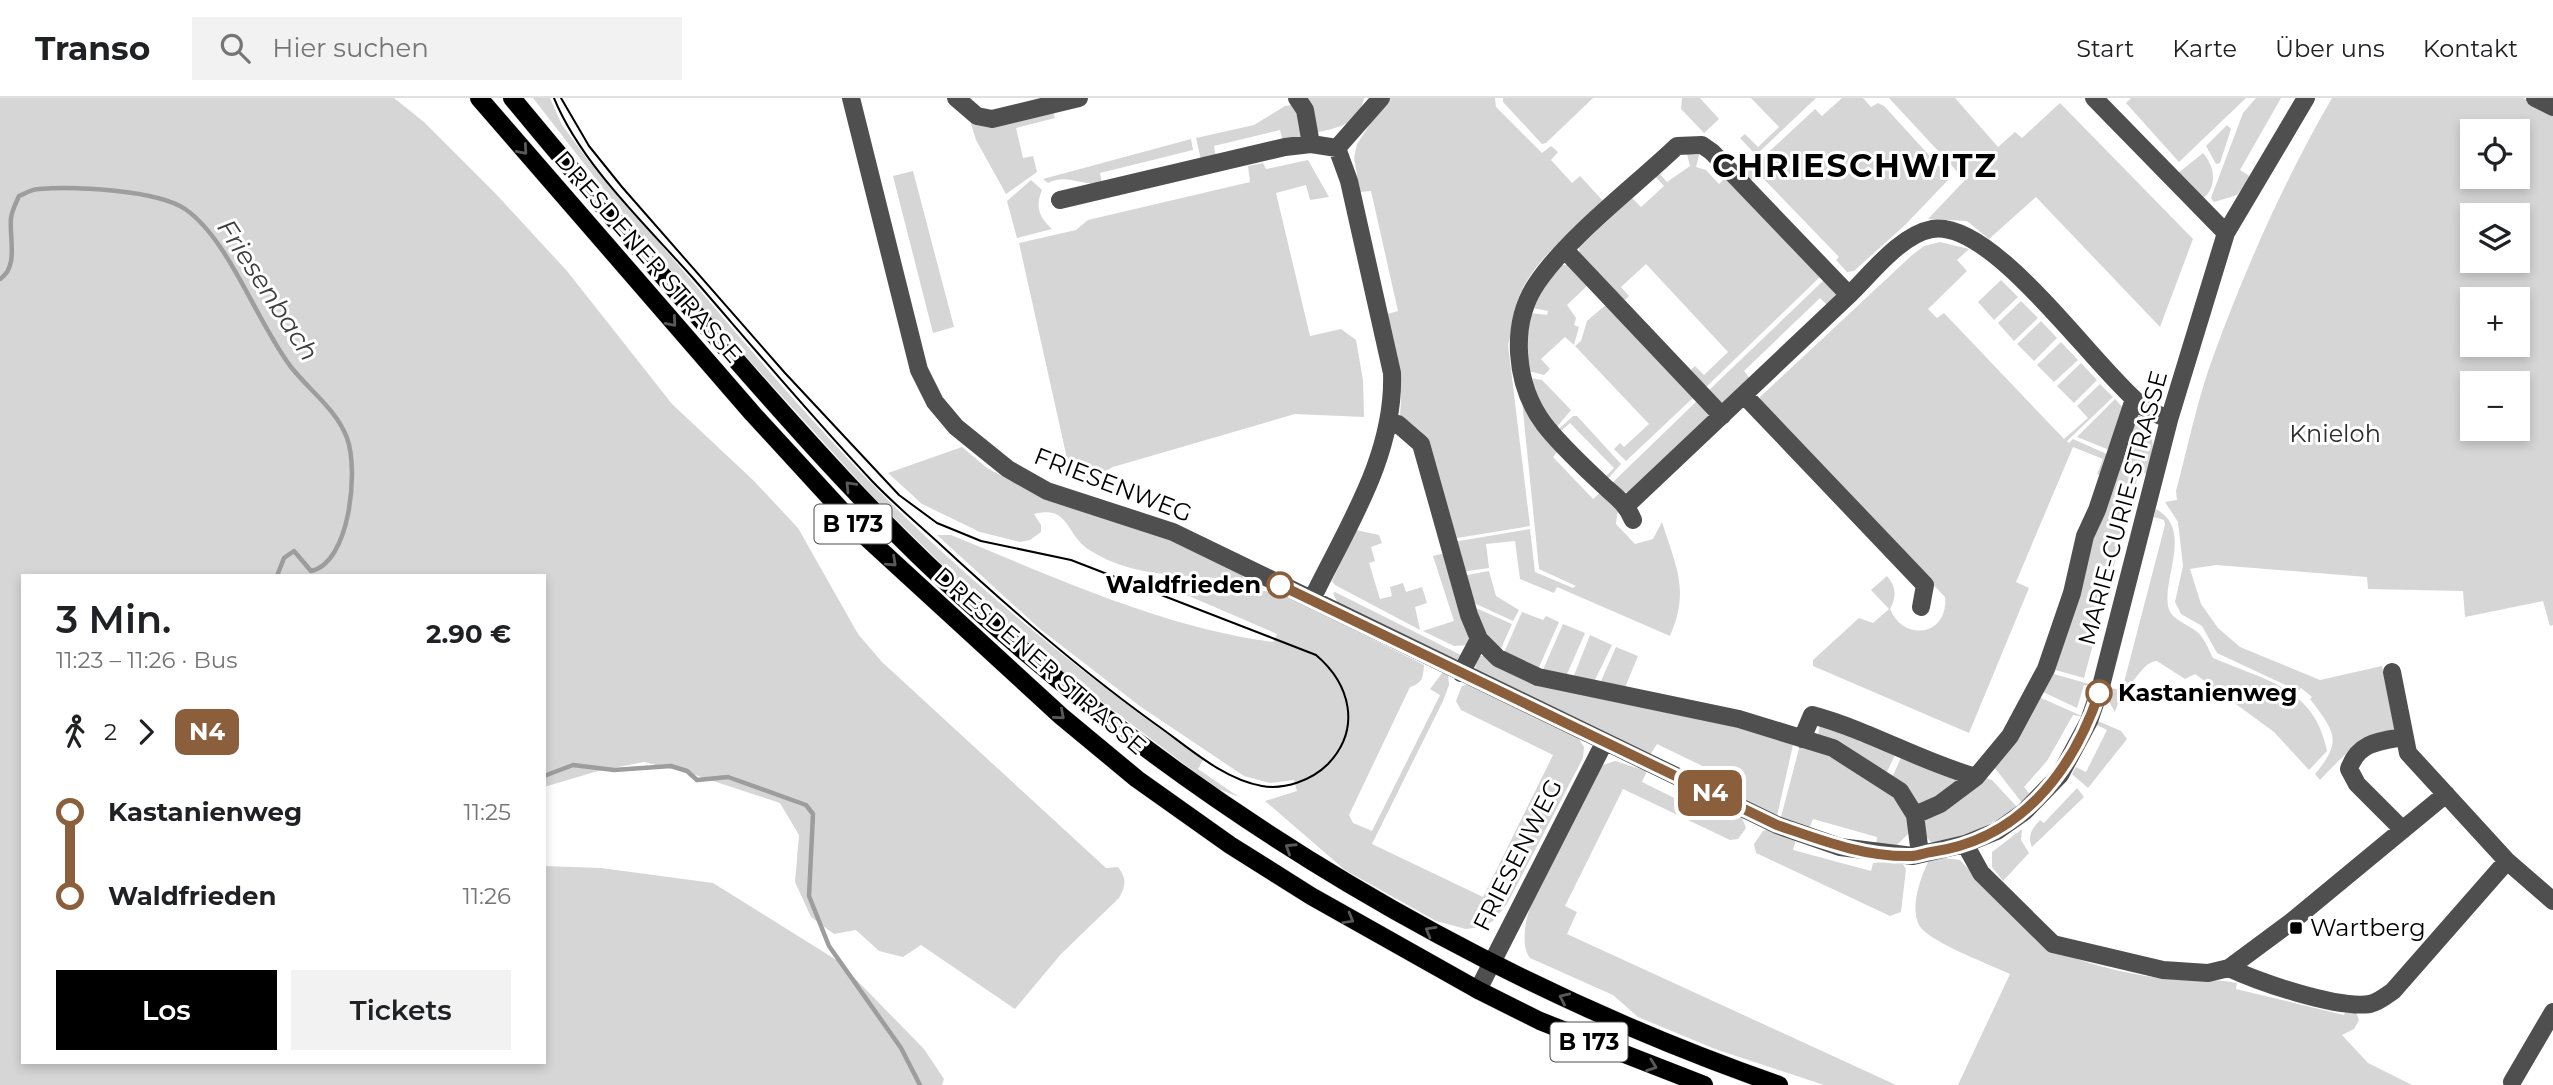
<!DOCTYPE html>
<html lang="de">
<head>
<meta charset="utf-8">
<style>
	body { margin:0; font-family:Montserrat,sans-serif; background:#f2f2f2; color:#202124; height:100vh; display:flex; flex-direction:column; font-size:26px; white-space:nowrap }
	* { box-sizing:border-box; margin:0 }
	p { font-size:23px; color:#757577 }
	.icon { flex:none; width:38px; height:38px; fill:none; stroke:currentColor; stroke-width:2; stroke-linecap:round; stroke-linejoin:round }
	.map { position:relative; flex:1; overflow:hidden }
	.panel { position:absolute; left:21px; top:476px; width:525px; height:490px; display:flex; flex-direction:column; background:#fff; border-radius:0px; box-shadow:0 4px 10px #0003 }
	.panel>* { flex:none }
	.badge { padding:0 14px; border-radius:10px; font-size:24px; line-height:46px }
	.tools { position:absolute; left:2460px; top:21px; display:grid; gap:14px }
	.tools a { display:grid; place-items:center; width:70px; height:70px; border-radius:0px; background:#fff; box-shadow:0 4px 10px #0003; font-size:35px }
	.map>.badge { position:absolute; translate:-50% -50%; box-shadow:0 0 0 4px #fff }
	.legs { display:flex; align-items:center; gap:10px; height:77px; padding:0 35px; font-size:23px }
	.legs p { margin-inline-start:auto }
	.headline { display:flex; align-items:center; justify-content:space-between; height:119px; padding:0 35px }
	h1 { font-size:38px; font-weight:600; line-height:52px }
	.primary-button { display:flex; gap:14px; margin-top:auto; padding:14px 35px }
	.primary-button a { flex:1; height:80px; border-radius:0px; background:#000; color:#fff; font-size:28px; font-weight:600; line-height:80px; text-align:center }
	.primary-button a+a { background:#f2f2f2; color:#202124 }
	ul { padding:0 35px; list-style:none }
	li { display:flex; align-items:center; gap:24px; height:84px; font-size:26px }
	li i { display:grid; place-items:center; width:10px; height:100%; margin:0 9px; background:currentColor }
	li i::after { content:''; width:18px; height:18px; margin:-9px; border:5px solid; border-radius:50%; background:#fff }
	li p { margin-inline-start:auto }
	li:first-child i { background:linear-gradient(#0000 50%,currentColor 0) }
	li:last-child i { background:linear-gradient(currentColor 50%,#0000 0) }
	header { display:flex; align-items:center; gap:42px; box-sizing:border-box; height:98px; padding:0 35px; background:#fff; border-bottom:2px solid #e0e0e0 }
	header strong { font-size:33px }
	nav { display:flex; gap:38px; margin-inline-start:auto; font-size:24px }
	.search { width:490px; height:63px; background:#f2f2f2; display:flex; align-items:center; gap:18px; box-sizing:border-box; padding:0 24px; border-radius:0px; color:#757577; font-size:26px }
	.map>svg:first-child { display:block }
	.green { fill:#d6d6d6; fill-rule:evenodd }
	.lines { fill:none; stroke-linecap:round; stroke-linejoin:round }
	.stream { stroke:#9d9d9d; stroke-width:4.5 }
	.major-casing { stroke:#dbdbdb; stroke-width:19 }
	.minor { stroke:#4f4f4f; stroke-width:18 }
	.major { stroke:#000; stroke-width:18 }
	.tram { stroke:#000; stroke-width:2 }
	.oneway { stroke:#595959 }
	.line-1-casing { stroke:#fff; stroke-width:16 }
	.line-1 { stroke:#8b5e3c; stroke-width:10 }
	.stop-1-dot { fill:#fff; stroke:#8b5e3c; stroke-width:3.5 }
	.poi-dot { fill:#000; stroke:#fff; stroke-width:2.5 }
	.labels { text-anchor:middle; stroke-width:6; stroke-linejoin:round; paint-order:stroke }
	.shield { fill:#fff; stroke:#4c4c4c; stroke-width:2 }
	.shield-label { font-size:23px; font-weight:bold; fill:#000 }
	.street-label { font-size:24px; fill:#000; stroke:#fff }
	.park-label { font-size:24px; fill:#2d2d2d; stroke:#fff }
	.stop-label { font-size:24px; font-weight:bold; fill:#000; stroke:#fff; text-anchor:end }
	.poi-label { font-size:24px; fill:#000; stroke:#fff; text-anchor:start }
	.water-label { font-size:26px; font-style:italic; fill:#3e3e3e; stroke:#fff }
	.district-label { font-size:32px; font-weight:bold; letter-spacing:2px; fill:#000; stroke:#fff }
</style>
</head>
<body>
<header>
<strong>Transo</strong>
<div class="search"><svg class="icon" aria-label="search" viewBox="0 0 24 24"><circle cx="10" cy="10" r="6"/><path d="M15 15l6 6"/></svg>Hier suchen</div>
<nav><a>Start</a><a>Karte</a><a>Über uns</a><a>Kontakt</a></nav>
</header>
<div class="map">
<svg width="2553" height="987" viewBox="0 0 2553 987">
	<rect width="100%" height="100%" fill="#fff"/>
	<path class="green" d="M0,0H394L424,24L495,95L567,173L672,306L754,383L798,430L858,536L882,564L1106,770L1118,769C1127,781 1126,787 1119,800L1061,856L1015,911L921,847L903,859L879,853L856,832L834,836L811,819L795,784L799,737L780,705L692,676L644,664L598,673L544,689V478H23V964H544V768L601,770L713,785L838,863L924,951L944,981L942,987H0Z
		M533,0H550L562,27L591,66C695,183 792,308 904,418C997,508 1098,587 1203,662L1198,671L1239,699L1216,690L1069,579L965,489L873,399L703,211L613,103Z
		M1305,0H1364C1359,27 1337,30 1314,35Z
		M1387,0H1495L1496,9L1542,55L1551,48L1558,54L1551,62L1572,85L1580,78L1604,104C1573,133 1531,162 1517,204C1511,218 1513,233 1508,247L1530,428L1451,441L1414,330L1400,317C1404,282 1395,250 1387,216L1398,213L1371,93L1360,94L1354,60L1357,46Z
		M1503,0H1593L1546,45L1542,46L1503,4Z
		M1682,0H1700L1719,21L1704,35L1681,11Z
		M1751,0H1816L1756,57L1740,40L1745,36L1758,49L1779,29Z
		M1842,0H1863L1871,9L1878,5L1884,8L1950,80L1905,127L1854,173L1847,174L1836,162L1839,159L1759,76L1750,83L1744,77L1815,11L1822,18Z
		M1889,0H1955L1998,49L2015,34L2022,40L2060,5L2193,141L2160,229L2036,99L1989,141L1967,123L1928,121L1965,82Z
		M2131,0H2246L2179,64L2126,5Z
		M2256,0H2281L2240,72L2251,79L2237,97L2214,104L2211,100L2243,15Z
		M2332,0H2523L2553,16V527L2550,528L2543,503L2465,519L2463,493L2368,491L2367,479L2216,467L2190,471L2201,506L2218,530L2240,549L2320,582L2382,568L2395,632C2364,634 2340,661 2320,682L2315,676C2343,643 2335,634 2310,601L2312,599L2301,590L2298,593L2217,555L2202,528L2181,516L2175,504L2183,468L2178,424L2165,404L2177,402L2176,393C2188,349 2197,302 2213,259C2245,171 2285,81 2332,0ZM2473,33H2518V79H2473ZM2473,117H2518V163H2473ZM2473,201H2518V247H2473ZM2473,285H2518V331H2473Z
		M1291,7L1297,10L1306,38L1283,43L1280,32L1214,48L1216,59L1201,62L1196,40L1254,27L1285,8Z
		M1052,11L1055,20L1016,30L1023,60L1033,58L1037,74L1006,96L976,42L969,19Z
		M2227,27L2231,31L2220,65L2216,66L2206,48Z
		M1191,41L1193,52L1100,75L1102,85C1082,89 1068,75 1048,85L1043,81Z
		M2203,55C2215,68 2218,90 2202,101L2177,76Z
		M1687,56L1699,57L1696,69L1706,72L1719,86L1728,77L1821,178L1703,292L1687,275L1695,268L1704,277L1728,254L1646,166L1621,189L1629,198L1621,206L1580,163L1579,149L1632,100L1641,109L1664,88L1655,78L1659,75L1667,84L1690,68Z
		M1308,62L1329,99L1310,102L1306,87L1276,95L1310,238L1341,231L1356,242L1363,282L1364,319L1295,316L1113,369L1085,385L1058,376L1066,356L1019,145L1076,132L1088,122L1250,84L1248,68L1263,65L1266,71Z
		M913,73L954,229L933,235L893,78Z
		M1031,82L1042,92C1035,109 1039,119 1052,131L1017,140L1007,103Z
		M1940,144L1969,151L1957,162L1967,173L1928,211L1937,220L1944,215L2064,341L2088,320L2077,308L2100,286L2113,299L2067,343L2069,345L2073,341L2109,357L2105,379L2097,376L2103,361L2073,349L2016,484L2029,490L1969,635L1813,568V562L1859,520L1873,525L1889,511L1871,492L1887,478C1896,488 1897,499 1890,511C1905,546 1949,536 1945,499L1761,307L1760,299L1911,158L1924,148Z
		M1562,167H1571L1589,186L1567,207L1576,220L1574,227L1579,229L1574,247L1565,239L1541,261L1550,271L1544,277L1528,273L1526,260L1530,215L1547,217L1548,213L1533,210L1537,198Z
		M1824,182L1839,193L1838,200L1829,209L1820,200L1744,273L1750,281L1726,304H1714L1706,295Z
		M2001,182L2018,199L1994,222L1978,204Z
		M2021,203L2038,220L2014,243L1998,225Z
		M1609,204L1696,297L1626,363L1614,351L1620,345L1624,349L1649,326L1575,248L1581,243L1587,223Z
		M2041,223L2057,240L2034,263L2017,246Z
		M2061,244L2078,262L2054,284L2037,267Z
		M2081,265L2097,282L2074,305L2057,288Z
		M1530,280L1542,282L1571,312L1557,329L1542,310Z
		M1521,293L1560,350L1553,359L1593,401L1601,394L1618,411L1616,426L1635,446L1653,441L1662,424C1676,469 1690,492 1670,538L1557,489L1554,495L1520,481L1515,443L1486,446L1489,470L1461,474L1453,444L1530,431L1535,474L1573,490L1576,488L1539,471Z
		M1700,300L1708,309L1709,320L1630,395L1618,393L1611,386Z
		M2115,301L2125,312L2112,353L2077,339Z
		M2137,314C2157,335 2154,349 2149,376L2139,374L2084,580L2048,570L2087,440Z
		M1573,318H1577L1621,366L1607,382L1605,379L1614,370L1570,325L1561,333L1559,331Z
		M962,349L987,370L1013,384L1193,450L1242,476L1243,480L1238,482C1188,476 1135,481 1091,453C1064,437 1071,407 1034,416L1041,427V434L1030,442L1020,444L980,434L922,406L888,375Z
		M2156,411C2193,431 2163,478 2168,508C2170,521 2187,526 2196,533C2205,540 2208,551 2213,560C2266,583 2314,589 2327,653L2309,672L2274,634L2195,576L2185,581L2157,563C2143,563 2135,586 2122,593L2115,614L2107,600L2111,590L2122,592L2165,427L2164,422L2154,419Z
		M1356,432L1379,437L1382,445L1371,449L1375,463L1369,465L1380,501L1392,498L1390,489L1403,485L1406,494L1422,489L1427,505L1415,509L1420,532L1335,487L1332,483Z
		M937,437H951C1054,479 1161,529 1273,544L1277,536L1182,495L1177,491L1178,485L1265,493L1286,498L1424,567C1423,579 1423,585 1410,589L1349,717L1353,725L1372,733L1440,597L1430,591L1443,574L1448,576L1449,587L1443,603L1372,746L1483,799L1553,657L1461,612L1456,603L1462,588L1469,586L1578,640L1584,649L1583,660L1507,806L1493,823L1481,829L1466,831L1436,823L1345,772L1265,703L1297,693L1294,682L1270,685L1244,678L1141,609L1040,531Z
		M1446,455L1471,537L1468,547L1454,548L1423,533L1454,523L1433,458Z
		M1489,473L1496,498L1519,512L1513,523L1474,505L1462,478Z
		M1335,494L1461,557V560L1457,562L1338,506L1333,495Z
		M1469,507L1512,526L1499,555L1496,554Z
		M1522,514L1543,522L1546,518L1559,524L1536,576L1502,559Z
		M1563,526L1585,535L1564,583L1542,574Z
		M1590,537L1612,547L1591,590L1571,585Z
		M1616,549L1638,558L1624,592L1598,590Z
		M1477,558H1485L1718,621L1793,647L1777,718L1722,691L1727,680L1657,646L1650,657L1475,573Z
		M2047,574L2096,588L2095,590L2084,587L2077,610L2041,593Z
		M2039,599L2084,619L2073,617L2047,663L2024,689L2032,699L2023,706L1994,669Z
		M2098,623L2121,633L2127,641L2088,690L2072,676L2076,669L2086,674L2107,632L2097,627Z
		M1820,626L1897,653L1885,678L1817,643Z
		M1800,647L1824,652L1903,702L1911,733L1895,749L1876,748L1877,739L1813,721L1809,731L1781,719Z
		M1903,655L1966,684L1919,708L1891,682Z
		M1615,663L1647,673L1642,684L1709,717L1715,705L1741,717L1746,730L1738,741L1730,742L1623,691L1565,808L1577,814L1567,836L1896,987H1824L1715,951L1638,919L1613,897L1530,860C1505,827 1573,719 1590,684L1603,667Z
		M1983,679L1992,682L2017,709C1990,728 1965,739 1934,747L1921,734L1926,717Z
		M2077,690L2084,699L2032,749C2027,737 2032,731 2040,722L2044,725Z
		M1771,731L1796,741L1793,752L1871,773L1873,765L1894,763L1903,766L1906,771L1901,814L1890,818L1756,755L1754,746L1763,733Z
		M2022,731L2021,742L2029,755L2003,783L1992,769V754Z
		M1944,760L1960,762L2039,845C2081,866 2135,879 2182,882C2201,883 2218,881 2237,885L2236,891L2344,917L2346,912L2356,914L2359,922L2354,931L2342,937L2368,965L2412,987H1958L2010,876C1991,867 1927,843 1919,827C1910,809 1920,781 1928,764Z"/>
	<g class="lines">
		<path class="stream" d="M0,181C19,169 9,139 11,120C12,112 16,105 19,98C26,95 32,91 39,91C74,88 157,92 185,111C229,141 257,225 291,269C309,292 337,312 347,340C359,372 350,465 311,473L294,453L284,460L277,478
			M544,678L573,667L614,672L671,668L687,673L697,682L728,679L806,707L813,716L809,798L829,848L901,950L920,987"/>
		<g class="major-casing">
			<path id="major" d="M479,0L753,316L866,439L1061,618L1137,681L1230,747L1311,798L1478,892L1540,923L1704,987
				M512,0C583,86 656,171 730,255C805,341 882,427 968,504C1203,717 1479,882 1779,987"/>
		</g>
		<path class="minor" d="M851,0L919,272L935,304L956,329L1008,371L1047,393L1173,434L1777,727L1840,749L1913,758L1965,746L1997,733L2024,714L2060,677L2089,623L2101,588L2169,322L2226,135L2306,0
			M956,0L977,18L992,21L1079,0
			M1297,0L1305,12L1311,46
			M2094,0L2226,135
			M2535,0L2553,9
			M1060,102L1285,49L1311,46L1337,50L1381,0
			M1565,152L1722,318
			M1744,297L1925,487L1921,509
			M1388,325L1398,326L1421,346L1469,517L1479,541L1498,560L1538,579L1739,621L1833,650L1900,693L1915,717L1940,706L1976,679L2010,638L2046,571L2072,495L2085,438L2097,412L2134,301
			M1627,407L1849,197
			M1633,422C1626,405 1616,399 1603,387C1583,368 1560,347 1544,326C1515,287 1509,226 1537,185C1568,139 1635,88 1677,48L1702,47L1712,54L1849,197C1871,176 1900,137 1932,131C1993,121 2093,268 2141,307C2149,313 2160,317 2169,322
			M1312,501C1347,429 1395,357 1392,275L1349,83L1337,50
			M2392,574L2408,655L2507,763L2553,803
			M1461,575L1479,541
			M1802,641L1812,617C1871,633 1919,663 1976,679
			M1915,717L1920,756
			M2403,732L2357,686L2349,671C2358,644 2380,643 2404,639
			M1965,746L1981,775L2053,846L2163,872L2208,875L2229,870L2291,824L2446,696
			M2229,870C2259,884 2337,911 2370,906C2379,904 2386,898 2393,893L2507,763
			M1478,892L1604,645
			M2512,984L2553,914"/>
		<use href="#major" class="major"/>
		<path class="tram" d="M554,0C581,66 646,127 693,180C752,248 810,317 872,383C894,406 919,427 942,448C1010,511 1079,571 1154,625C1187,648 1222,681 1262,688C1285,692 1312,682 1328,666C1362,630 1350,586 1316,557L1071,462L981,443L937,425L899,397L785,275L622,89L589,48L561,0"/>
	</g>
	<defs><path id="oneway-chevron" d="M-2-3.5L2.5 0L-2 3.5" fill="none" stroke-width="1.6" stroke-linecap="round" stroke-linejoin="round" transform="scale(1.75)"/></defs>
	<g class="oneway">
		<use href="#oneway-chevron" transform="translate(523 52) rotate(49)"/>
		<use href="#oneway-chevron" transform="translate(672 224) rotate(49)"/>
		<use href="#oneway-chevron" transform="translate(850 388) rotate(-134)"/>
		<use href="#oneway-chevron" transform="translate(892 464) rotate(43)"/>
		<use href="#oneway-chevron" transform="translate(1060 617) rotate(41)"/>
		<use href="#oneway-chevron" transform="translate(1290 750) rotate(-147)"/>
		<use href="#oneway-chevron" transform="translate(1349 821) rotate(30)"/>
		<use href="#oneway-chevron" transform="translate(1430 833) rotate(-150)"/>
		<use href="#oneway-chevron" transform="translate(1564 900) rotate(-155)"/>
		<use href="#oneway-chevron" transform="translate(1652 968) rotate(20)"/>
	</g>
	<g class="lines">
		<g class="line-1-casing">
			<path id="line-1" d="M1280,487L1777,727C1821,742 1863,759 1911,758C1918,758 1924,755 1931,754C2019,742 2072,675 2099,595"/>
		</g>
		<use href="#line-1" class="line-1"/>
	</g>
	<g class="stop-1-dot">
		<circle cx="1280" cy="487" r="12"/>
		<circle cx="2099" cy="595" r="12"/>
	</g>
	<rect class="poi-dot" x="2289" y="823" width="14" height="14" rx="3.5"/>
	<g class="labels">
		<g class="shield">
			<rect x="814.5" y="406.5" width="77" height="39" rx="5"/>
			<rect x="1550.5" y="924.5" width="77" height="39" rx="5"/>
		</g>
		<g class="shield-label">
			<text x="853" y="434">B 173</text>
			<text x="1589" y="952">B 173</text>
		</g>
		<g class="street-label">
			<text transform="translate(648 159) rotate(49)" y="8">DRESDENER STRASSE</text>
			<text transform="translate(1113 387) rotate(21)" y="8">FRIESENWEG</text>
			<text transform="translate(2123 410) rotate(-75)" y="8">MARIE-CURIE-STRASSE</text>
			<text transform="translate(1040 563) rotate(41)" y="8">DRESDENER STRASSE</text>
			<text transform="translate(1518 757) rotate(-63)" y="8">FRIESENWEG</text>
		</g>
		<g class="park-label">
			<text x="2335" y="344">Knieloh</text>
		</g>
		<g class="stop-label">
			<text x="1261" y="495">Waldfrieden</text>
			<text x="2118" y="603" text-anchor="start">Kastanienweg</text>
		</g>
		<g class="poi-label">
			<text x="2310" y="838">Wartberg</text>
		</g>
		<g class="water-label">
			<text transform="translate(268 192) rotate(57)" y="9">Friesenbach</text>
		</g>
		<g class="district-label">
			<text x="1855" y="79">CHRIESCHWITZ</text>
		</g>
	</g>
</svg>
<div class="tools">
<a><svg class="icon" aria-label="locate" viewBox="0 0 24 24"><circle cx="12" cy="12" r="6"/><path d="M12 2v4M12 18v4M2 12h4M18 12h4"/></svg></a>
<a><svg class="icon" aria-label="layers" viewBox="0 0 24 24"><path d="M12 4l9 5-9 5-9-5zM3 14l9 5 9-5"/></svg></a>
<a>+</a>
<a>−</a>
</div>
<b class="badge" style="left:1710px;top:695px;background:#8b5e3c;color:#fff">N4</b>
<section class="panel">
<div class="headline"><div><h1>3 Min.</h1><p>11:23 – 11:26 · Bus</p></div><b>2.90 €</b></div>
<div class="legs"><svg class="icon" aria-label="walk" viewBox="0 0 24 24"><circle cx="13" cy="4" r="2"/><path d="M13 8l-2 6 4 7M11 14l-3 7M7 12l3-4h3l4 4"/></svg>2<svg class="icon" aria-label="forward" viewBox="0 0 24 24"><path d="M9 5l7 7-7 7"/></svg><b class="badge" style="background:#8b5e3c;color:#fff">N4</b></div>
<ul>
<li><i style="color:#8b5e3c"></i><b>Kastanienweg</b><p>11:25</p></li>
<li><i style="color:#8b5e3c"></i><b>Waldfrieden</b><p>11:26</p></li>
</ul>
<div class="primary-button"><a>Los</a><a>Tickets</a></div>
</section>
</div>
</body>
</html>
